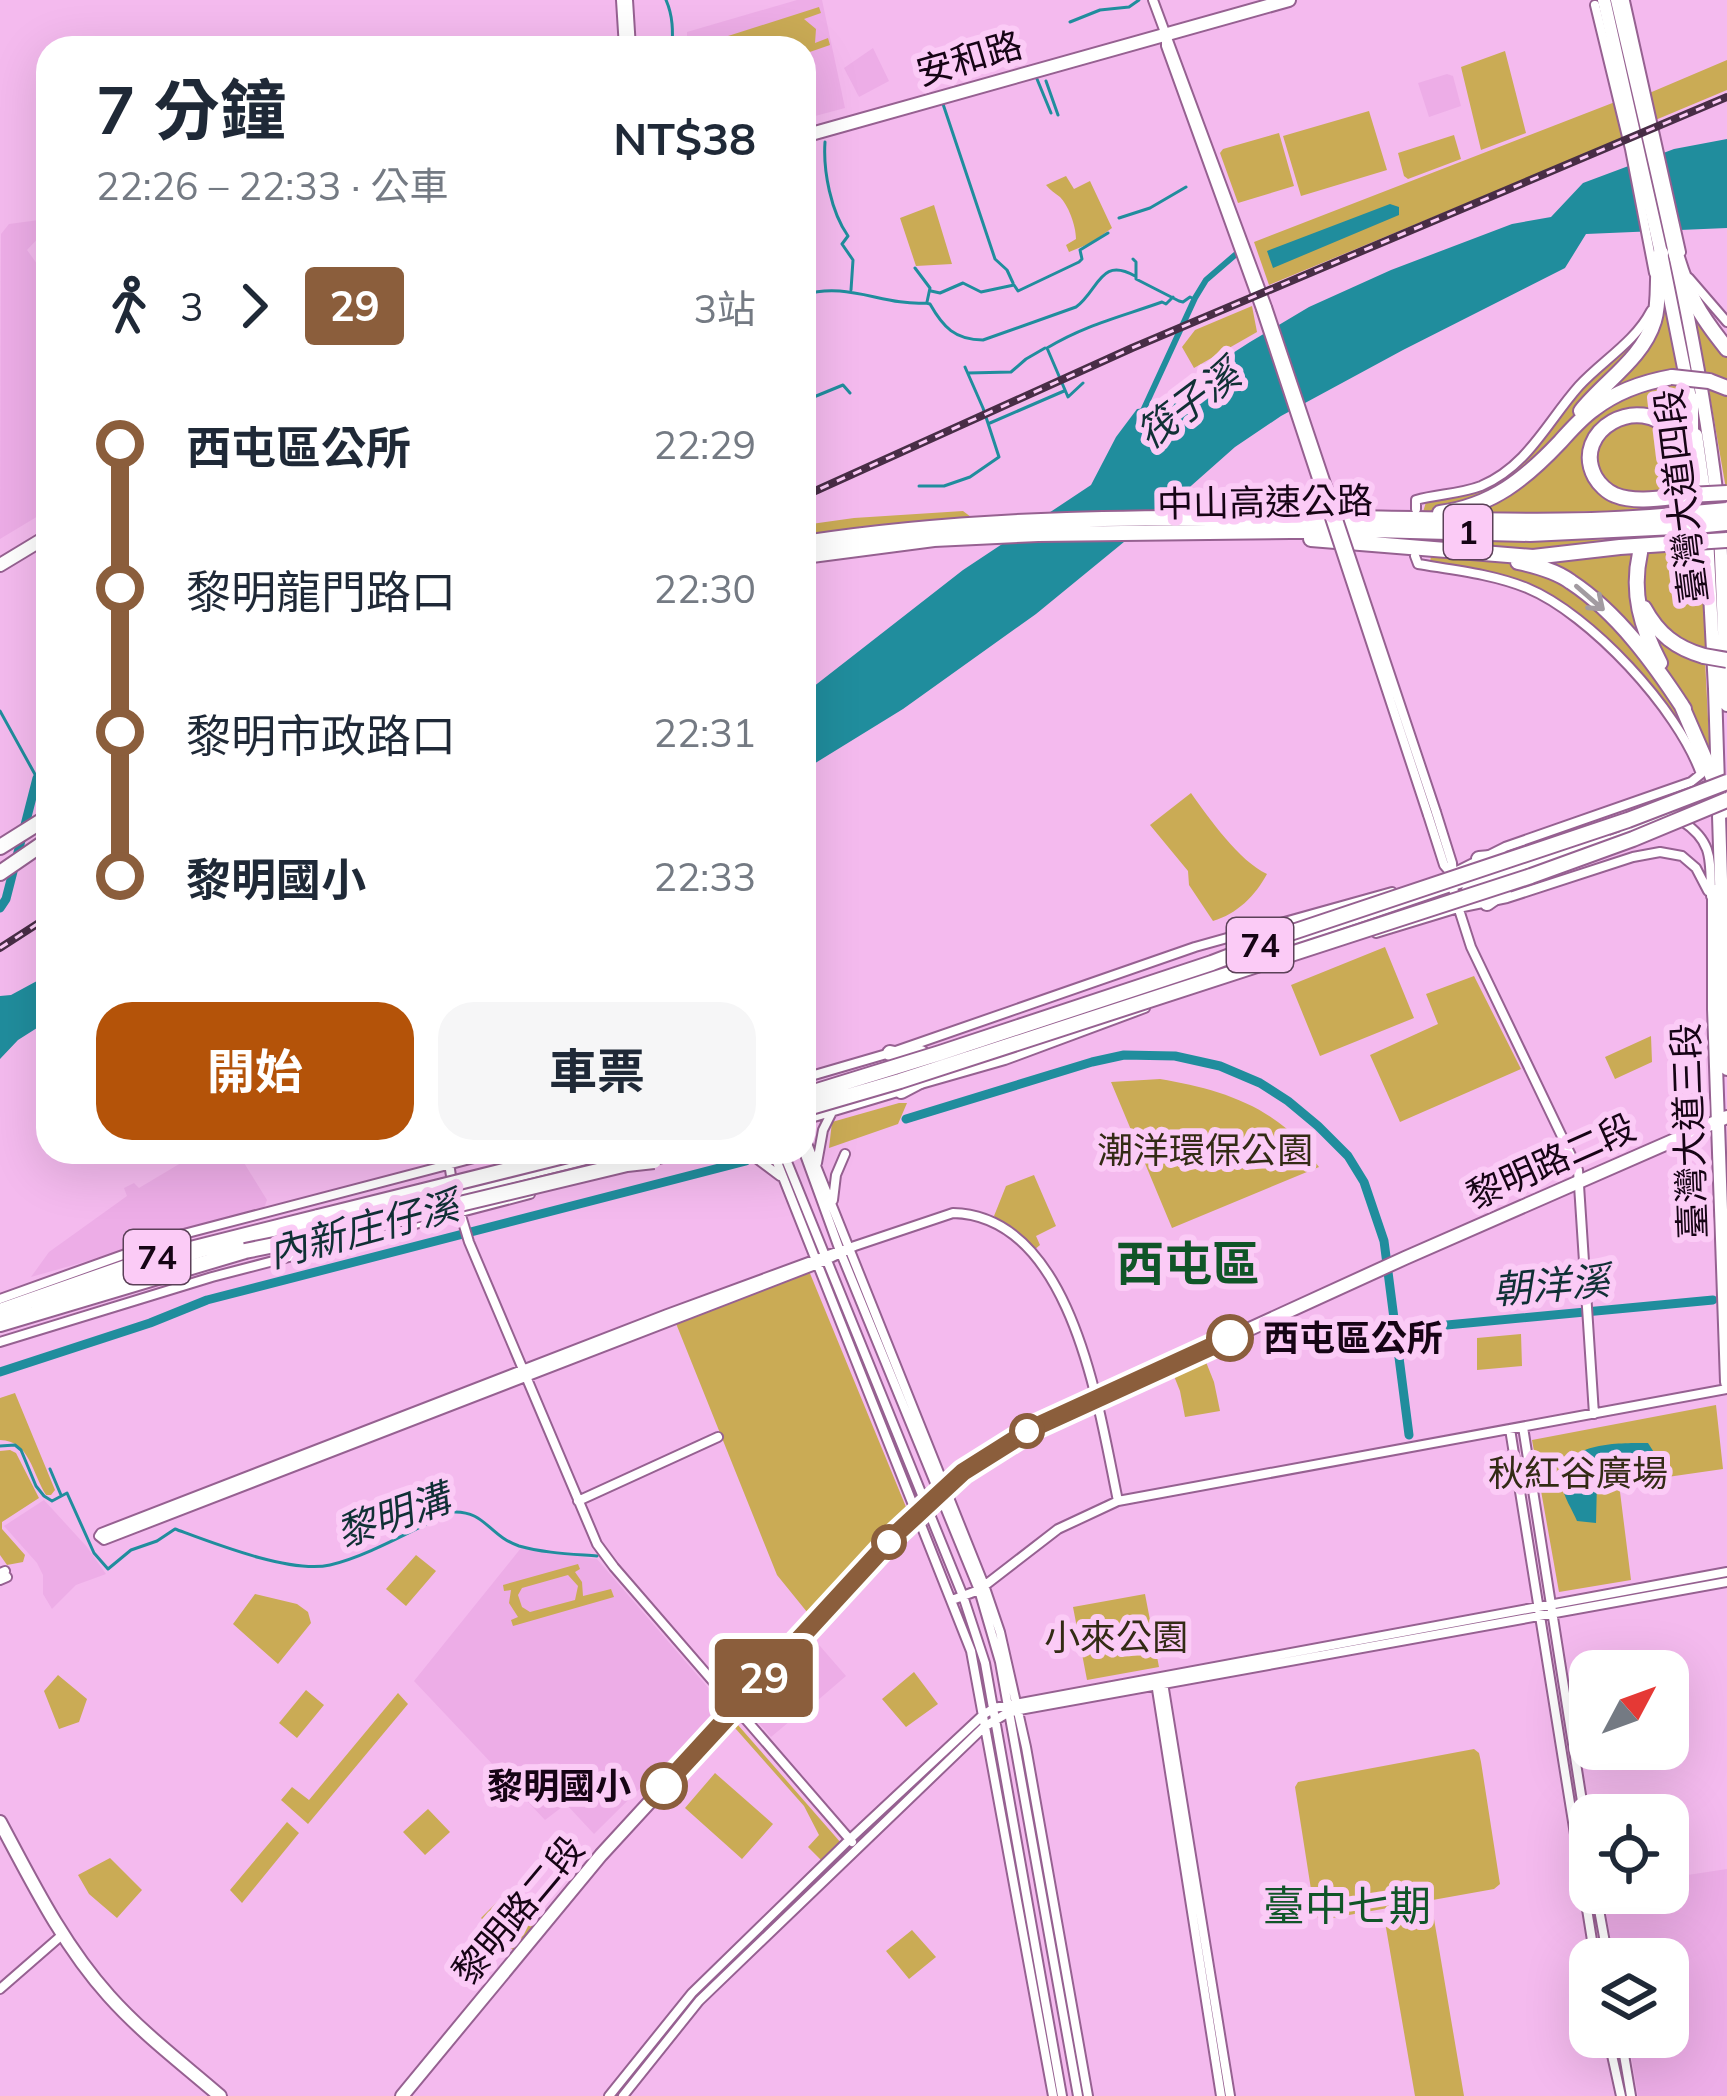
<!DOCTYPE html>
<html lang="zh-TW">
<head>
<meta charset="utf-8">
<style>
	body { margin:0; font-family:Mulish,"Noto Sans TC",sans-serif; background:#f6f6f7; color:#1f2937; height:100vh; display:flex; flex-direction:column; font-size:45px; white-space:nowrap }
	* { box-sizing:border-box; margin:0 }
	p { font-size:39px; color:#747a83 }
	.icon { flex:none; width:66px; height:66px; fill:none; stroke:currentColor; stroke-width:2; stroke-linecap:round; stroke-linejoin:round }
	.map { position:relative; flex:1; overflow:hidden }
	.side { position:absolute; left:36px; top:36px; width:780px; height:1128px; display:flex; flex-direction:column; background:#fff; border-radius:36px; box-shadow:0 12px 48px #0002 }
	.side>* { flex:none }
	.badge { padding:0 24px; border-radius:9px; font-size:42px; line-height:78px }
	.needle { width:78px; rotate:49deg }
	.controls { position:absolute; left:1569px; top:1650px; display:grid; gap:24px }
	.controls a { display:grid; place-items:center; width:120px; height:120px; border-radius:24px; background:#fff; box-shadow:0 12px 48px #0002; font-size:60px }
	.map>.badge { position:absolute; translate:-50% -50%; box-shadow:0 0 0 6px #fff }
	.legs { display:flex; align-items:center; gap:18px; height:132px; padding:0 60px; font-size:39px }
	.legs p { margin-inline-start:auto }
	.head { display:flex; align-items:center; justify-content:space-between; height:204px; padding:0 60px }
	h1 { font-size:66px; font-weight:700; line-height:90px }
	.cta { display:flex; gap:24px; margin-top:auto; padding:24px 60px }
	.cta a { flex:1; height:138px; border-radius:36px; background:#b45309; color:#fff; font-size:48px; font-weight:700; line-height:138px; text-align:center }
	.cta a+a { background:#f6f6f7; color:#1f2937 }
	ul { padding:0 60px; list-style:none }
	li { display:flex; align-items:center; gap:42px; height:144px; font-size:45px }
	li i { display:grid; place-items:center; width:18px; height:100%; margin:0 15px; background:currentColor }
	li i::after { content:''; width:30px; height:30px; margin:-15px; border:9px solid; border-radius:50%; background:#fff }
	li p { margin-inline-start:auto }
	li:first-child i { background:linear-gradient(#0000 50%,currentColor 0) }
	li:last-child i { background:linear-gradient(currentColor 50%,#0000 0) }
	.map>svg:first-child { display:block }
	.built { fill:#edade7 }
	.green { fill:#caab55; fill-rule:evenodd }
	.water { fill:#208d9d }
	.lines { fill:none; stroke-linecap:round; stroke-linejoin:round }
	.stream { stroke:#208d9d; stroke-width:3 }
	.canal { stroke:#208d9d; stroke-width:6 }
	.river { stroke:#208d9d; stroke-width:9 }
	.minor-casing { stroke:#966191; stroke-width:12 }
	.major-casing { stroke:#966191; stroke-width:16 }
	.highway-casing { stroke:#966191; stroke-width:18 }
	.minor { stroke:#fff; stroke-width:8 }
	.major { stroke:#fff; stroke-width:12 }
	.highway { stroke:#fff; stroke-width:14 }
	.rail-casing { stroke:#482d46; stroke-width:8 }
	.rail { stroke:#fbcbf6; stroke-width:3; stroke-dasharray:9; stroke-linecap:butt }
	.minor-bridge-casing { stroke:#966191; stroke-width:12; stroke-linecap:butt }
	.highway-bridge-casing { stroke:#966191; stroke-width:18; stroke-linecap:butt }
	.minor-bridge { stroke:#fff; stroke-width:8 }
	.highway-bridge { stroke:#fff; stroke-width:14 }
	.oneway { stroke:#a29ba1 }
	.line-1-casing { stroke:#fff; stroke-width:27 }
	.line-1 { stroke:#8b5e3c; stroke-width:18 }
	.stop-1-dot { fill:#fff; stroke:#8b5e3c; stroke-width:6 }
	.labels { text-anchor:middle; stroke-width:12; stroke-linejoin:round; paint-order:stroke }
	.shield { fill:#fbcbf6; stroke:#5b4058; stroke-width:3 }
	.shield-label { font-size:33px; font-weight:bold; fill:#160415 }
	.street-label { font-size:36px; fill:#160415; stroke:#fbcbf6 }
	.park-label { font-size:36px; fill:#332b15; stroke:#fbcbf6 }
	.stop-label { font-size:36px; font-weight:bold; fill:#160415; stroke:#fbcbf6; text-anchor:start }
	.water-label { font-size:39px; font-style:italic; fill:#103035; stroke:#fbcbf6 }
	.quarter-label { font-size:42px; fill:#105528; stroke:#fbcbf6 }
	.district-label { font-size:48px; font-weight:bold; fill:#105528; stroke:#fbcbf6 }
</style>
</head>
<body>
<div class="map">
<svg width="1727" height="2096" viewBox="0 0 1727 2096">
	<rect width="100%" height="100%" fill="#f4baee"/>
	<path class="built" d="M797,0H822L845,108L804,119V48H687V32Z
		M873,48L889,81L859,97L844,68Z
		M1447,74L1453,76L1461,106L1429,117L1418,83Z
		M39,220L45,231L27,250L48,279V510L0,539L1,234L9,224Z
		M196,1154L241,1158L267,1200L263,1211L31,1277L49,1252L127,1196L124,1188L134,1183L139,1188Z
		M44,1500L87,1547L106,1574L76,1585L52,1609L43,1594V1575L37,1563L4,1526Z
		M521,1548L597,1559L717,1698L718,1711L594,1834L566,1804L545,1820L414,1681Z
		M809,1638H813L846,1676L811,1706L781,1671Z
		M773,1678L802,1711L771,1737L745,1707Z
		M1727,1869V2096H1638L1628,2037H1668V1959H1614L1603,1893H1668V1878Z"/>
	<path class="green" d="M819,7L821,13L804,19L816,29L815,43L828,38L830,45L804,54V48H738L740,38L730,41L728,36Z
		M1505,51L1526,133L1481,150L1461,67Z
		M1727,60V90L1653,121L1647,94Z
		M1615,102L1624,138L1269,285L1254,242Z
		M1369,111L1387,170L1301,196L1283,136Z
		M1279,133L1294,186L1238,203L1220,153L1223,149Z
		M1454,135L1461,159L1408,179L1404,176L1398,153Z
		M1066,176L1074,189L1090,181L1112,228L1091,243L1069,252L1066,245L1076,239C1076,225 1068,205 1060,197C1055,193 1050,190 1046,185Z
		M934,205L952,264L916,266L900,218Z
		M1662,300L1665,301L1677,372L1591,407L1640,350Z
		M1252,306L1257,332L1194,368L1182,347L1195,330Z
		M1693,310L1703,329L1727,357V382L1704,374Z
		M1645,328L1648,330L1539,459L1506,488L1437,512H1423L1426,502C1467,496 1504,483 1533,452C1548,436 1559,416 1573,400C1595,374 1623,353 1645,328Z
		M1678,381L1688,443H1681L1632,411L1588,447L1605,494L1692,499L1693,505L1611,511L1462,515L1506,497L1525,485L1596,409L1644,386Z
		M1708,385L1727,392V488L1726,489Z
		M1638,419C1681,438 1678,450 1672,494L1618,493L1599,475L1595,452L1608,430Z
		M963,511L971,517L804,538V525L854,518Z
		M1630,539V545L1564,553L1441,547L1442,541Z
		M1701,546L1707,652C1691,649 1683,643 1671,633C1642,608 1637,587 1648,551Z
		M1636,551L1651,655L1545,565L1546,559Z
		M1431,556C1471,559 1512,559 1549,576C1596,596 1673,685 1687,733C1670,707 1649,685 1628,662C1562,592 1531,576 1436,564L1430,562Z
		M1653,629L1705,660L1710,758L1681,694L1649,636Z
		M1191,793C1209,818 1239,861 1267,874C1255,896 1237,914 1213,921L1189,885L1188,871L1150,825Z
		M1385,947L1414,1018L1320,1056L1291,985Z
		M1474,976L1521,1069L1400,1122L1370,1055L1438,1024L1426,994Z
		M1651,1036L1652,1062L1615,1079L1605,1057Z
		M1160,1079C1206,1087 1250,1098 1287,1129C1299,1139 1309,1155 1319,1167L1172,1228L1111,1082Z
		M899,1103H907L898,1124L829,1148L832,1122Z
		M1034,1175L1056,1226L1036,1236L1040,1245L1034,1250L994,1216L1006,1186Z
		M809,1271L906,1507L807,1612L777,1575L675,1321Z
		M1521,1334L1522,1366L1477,1370V1338Z
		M1204,1357L1214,1382L1220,1411L1185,1417L1180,1391L1172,1371Z
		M15,1393L55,1490L51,1495H46C32,1473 30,1441 0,1440V1398Z
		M1716,1405L1723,1469L1619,1484L1631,1580L1559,1592L1532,1440Z
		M10,1450L16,1453L39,1498L2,1522V1529L25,1555L23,1562L7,1565L0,1555V1451Z
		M416,1555L436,1571L406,1606L386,1589Z
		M578,1564L580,1569L575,1572L582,1582L583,1596L611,1589L614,1597L513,1626L511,1620L518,1617L509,1603L511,1590L504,1591L503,1585ZM568,1575L578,1586L575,1600L530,1612L522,1607L518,1595L522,1588Z
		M255,1594L297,1604L308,1612L311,1623L278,1664L233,1624Z
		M1145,1594L1159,1667L1087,1680L1073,1607Z
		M914,1672L938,1704L906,1727L882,1699Z
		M58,1675L87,1699L79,1722L59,1729L44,1691Z
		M306,1690L324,1705L297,1738L279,1723Z
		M398,1693L408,1704L308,1824L281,1800L292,1787L309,1800Z
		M738,1725L841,1843L822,1861L808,1847L819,1835L804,1806L735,1728Z
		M1474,1749L1479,1753L1481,1762L1500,1884L1494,1889L1321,1920L1315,1915L1295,1787L1298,1782Z
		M715,1773L773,1824L742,1859L685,1808Z
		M428,1809L450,1832L425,1855L403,1832Z
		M287,1822L299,1833L242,1903L230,1890Z
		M110,1858L142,1890L117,1918L89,1894L78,1875Z
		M507,1892L537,1923L514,1951L481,1918Z
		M1433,1913L1464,2096H1415L1385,1922Z
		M912,1930L936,1957L909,1979L886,1951Z"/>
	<path class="water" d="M1727,139V228L1586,234L1565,268L1403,350L1281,416L1235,447L1174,501L1036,614L903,709L804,770V694L963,570L1091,485L1116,437L1137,409L1157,407L1197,376L1250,342L1309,307L1391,270L1512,224L1551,217L1583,183L1674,149Z
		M1390,204L1399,207V215L1273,268L1267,251Z
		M48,975V1021L18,1040L0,1059V996L11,995Z
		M1648,1443L1657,1457L1654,1460L1607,1465L1597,1481L1596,1523L1577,1521C1573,1511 1563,1496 1562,1485C1558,1441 1619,1443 1648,1443Z"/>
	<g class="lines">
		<path class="stream" d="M666,0C673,16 673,31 672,48
			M1070,22L1100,10L1129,7L1139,0
			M1037,79L1051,113
			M1046,81L1058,115
			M943,104L995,259L1007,270L1013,283
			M825,142C823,171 831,212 848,236L842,244L853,260L851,290
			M1119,218L1150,208L1186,187
			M1133,259L1136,262V279L1179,301L1183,302L1190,297L1194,299
			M915,268L930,288L927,302
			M931,291L940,293L963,283L981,292L1014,285L1018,291L1079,262L1082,259L1080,250L1108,233
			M804,295C846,281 884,306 926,303L930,304C943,327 955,340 983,340L1076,307C1099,290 1100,256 1135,276
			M968,373L1011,372L1026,359L1045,348
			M1063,377L1160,334
			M1083,383L1068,397L1047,348C1085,325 1120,317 1162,302L1166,304L1173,297
			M804,401L843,385L850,393
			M990,423L1064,391
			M919,486H944L970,477L999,457L983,408L965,367
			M0,711L37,778L48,761
			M0,1446L15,1445L21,1450L36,1486L44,1496L52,1501L67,1493L94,1553L108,1569L131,1550L157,1541L175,1529C213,1543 291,1574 330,1565C369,1556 415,1528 452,1512C485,1510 489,1536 519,1546C543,1553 572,1554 597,1556
			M50,1469L61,1495"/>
		<path class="canal" d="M1141,415L1195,298L1206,280L1235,255"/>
		<path class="river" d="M0,908L6,899L37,778
			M906,1119L1092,1062L1124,1055L1175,1056L1220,1066L1260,1083L1288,1101L1318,1126L1348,1156L1364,1182L1384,1241L1409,1435
			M1394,1330L1713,1300
			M0,1372L150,1323L207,1300L746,1161"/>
		<g class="minor-casing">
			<path id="minor" d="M621,0L624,48
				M628,0L631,48
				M1153,0L1267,307
				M1625,1L1681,252
				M1595,5L1630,149L1654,273
				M1166,36V46L1261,309
				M1689,278L1727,322
				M1416,509V500C1438,494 1460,494 1481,486C1528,466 1547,422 1579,386C1602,361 1635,342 1651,311
				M1415,556L1418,564C1454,570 1492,574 1527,588C1590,614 1678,709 1701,774L1691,782L1505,847L1457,871
				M1436,812L1452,863L1454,894L1471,947L1578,1170L1594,1414
				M1428,815L1444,865L1451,873
				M1682,821C1714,842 1710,861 1711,896
				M1466,890L1633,832
				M1376,933L1458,908L1507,898L1633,857L1660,852L1682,856L1696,868L1708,891
				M1251,955L1606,834
				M804,1078L890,1053L1195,947L1392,892
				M921,1084L1005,1060L1145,1008
				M804,1120L901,1091
				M804,1136L984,1585L1000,1632L1026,1747L1088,2096
				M748,1152L780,1176
				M773,1152L971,1651L1053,2096
				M783,1152L963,1596L985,1663L1062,2096
				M804,1152L840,1251L979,1590L1000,1662L1078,2096
				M655,1160L686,1152
				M449,1163L453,1189L469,1242L597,1544L614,1567L852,1842
				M817,1163L823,1130L833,1110
				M833,1200L836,1175L845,1154
				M855,1246L818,1264L104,1540L99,1536L101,1533L667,1314L825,1256L953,1213C1073,1216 1099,1411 1118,1501
				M0,1299L176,1236L497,1152
				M36,1307L204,1252L301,1232L617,1152
				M0,1342L212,1277L530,1194
				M1523,1427L1590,1852
				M1510,1429L1595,1959
				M578,1501L718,1437
				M0,1573L5,1571
				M0,1580L7,1577
				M952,1600L979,1590L1058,1529L1118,1501L1727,1389
				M1156,1683L1221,2096
				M1163,1683L1230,2096
				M1596,1893L1608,1959
				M0,1989L62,1935
				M1608,2037L1621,2096
				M1621,2037L1631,2096
				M609,2096L692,1993L849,1840L983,1715L994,1708L1727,1572
				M623,2096L699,2001L984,1727L1009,1712L1727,1582"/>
		</g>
		<g class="major-casing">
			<path id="major" d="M1604,0L1661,253L1691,403
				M1617,0C1655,165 1697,330 1717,498
				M804,136L1289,0
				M1696,435L1705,498
				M1720,531L1727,705
				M1707,537L1715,689L1727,1069
				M0,565L48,536
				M1714,891V1009L1727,1382
				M0,1822C32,1882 63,1945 109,1996C143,2034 182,2063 220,2096
				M402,2096L601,1855L896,1534L963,1472L1033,1428L1405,1258L1727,1117"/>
		</g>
		<g class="highway-casing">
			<path id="highway" d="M1675,251C1688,295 1698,313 1727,349
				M1709,381L1727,388
				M1581,411C1604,382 1643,358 1654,321C1661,297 1655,274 1661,253
				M1686,477L1691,456V399
				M1674,494C1682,474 1685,450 1671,432C1641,392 1570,430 1595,477C1599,484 1607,492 1615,495C1637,504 1667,497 1689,495
				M1440,513C1492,506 1525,479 1560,442C1570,431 1581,418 1594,409C1617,391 1644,382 1672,377
				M1311,539L1533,557L1620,547L1695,542
				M804,543C984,515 1167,517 1348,518C1463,519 1579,526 1694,513
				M1640,553C1631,593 1641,627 1660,663
				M804,556L934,539L1038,534L1372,530L1530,534L1696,526
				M1518,562C1537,566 1556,571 1571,582C1618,613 1654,663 1684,709
				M1644,608C1658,634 1676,648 1704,656
				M1726,633L1727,623
				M1681,704L1714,780
				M1720,812L1727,810
				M1626,828L1690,806L1699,800L1706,789
				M0,847L48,817
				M1479,859L1501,857
				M0,873L48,840
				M1487,903L1504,891
				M890,1053L910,1057L921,1053
				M901,1091L920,1081
				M0,1311L143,1261L318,1217
				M0,1324L245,1251"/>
		</g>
		<use href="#minor" class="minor"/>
		<use href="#major" class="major"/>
		<use href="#highway" class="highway"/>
		<g class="rail-casing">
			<path id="rail" d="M804,496L1132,348L1727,97
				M0,948L48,917"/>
		</g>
		<use href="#rail" class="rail"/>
		<g class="minor-bridge-casing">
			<path id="minor-bridge" d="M1267,307L1436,812
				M1261,309L1428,815"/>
		</g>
		<g class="highway-bridge-casing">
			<path id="highway-bridge" d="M1672,377L1709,381
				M1689,495L1727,493
				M1694,513L1727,510
				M1696,526L1727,523
				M1695,542L1727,540
				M1704,656L1727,660
				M804,1095L940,1053L1212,963L1287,934L1628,820L1727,782
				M804,1109L900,1081L1531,876L1633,839L1727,800
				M318,1217L580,1152
				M245,1251L364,1227L627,1164L654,1161"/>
		</g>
		<use href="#minor-bridge" class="minor-bridge"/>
		<use href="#highway-bridge" class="highway-bridge"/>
	</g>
	<defs><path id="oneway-shaft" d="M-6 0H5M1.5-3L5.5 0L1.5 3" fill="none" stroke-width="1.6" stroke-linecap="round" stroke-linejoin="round" transform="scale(3)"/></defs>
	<use class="oneway" href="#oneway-shaft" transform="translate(1590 598) rotate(41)"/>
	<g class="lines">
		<g class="line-1-casing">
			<path id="line-1" d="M664,1786L896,1534L963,1472L1033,1428L1230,1338"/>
		</g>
		<use href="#line-1" class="line-1"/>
	</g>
	<g class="stop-1-dot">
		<circle cx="1230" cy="1338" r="21"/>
		<circle cx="1027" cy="1431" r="15"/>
		<circle cx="889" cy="1542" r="15"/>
		<circle cx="664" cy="1786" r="21"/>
	</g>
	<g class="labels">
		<g class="shield">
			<rect x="1444" y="505" width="48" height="54" rx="9"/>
			<rect x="1227" y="918" width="66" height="54" rx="9"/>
			<rect x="124" y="1230" width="66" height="54" rx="9"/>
		</g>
		<g class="shield-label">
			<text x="1468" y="544">1</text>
			<text x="1260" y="957">74</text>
			<text x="157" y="1269">74</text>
		</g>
		<g class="street-label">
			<text transform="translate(969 58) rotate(-16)" y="13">安和路</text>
			<text transform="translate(1681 496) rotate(-97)" y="13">臺灣大道四段</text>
			<text transform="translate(1265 502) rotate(-1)" y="13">中山高速公路</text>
			<text transform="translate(1689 1131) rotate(-92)" y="13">臺灣大道三段</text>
			<text transform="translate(1551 1161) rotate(-24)" y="13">黎明路二段</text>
			<text transform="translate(518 1910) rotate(-50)" y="13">黎明路二段</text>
		</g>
		<g class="park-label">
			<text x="1205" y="1163">潮洋環保公園</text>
			<text x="1578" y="1486">秋紅谷廣場</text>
			<text x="1116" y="1650">小來公園</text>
		</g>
		<g class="stop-label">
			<text x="1263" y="1351">西屯區公所</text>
			<text x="631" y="1799" text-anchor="end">黎明國小</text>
		</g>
		<g class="water-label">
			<text transform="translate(1188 404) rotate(-37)" y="14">筏子溪</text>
			<text transform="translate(363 1229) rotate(-15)" y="14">內新庄仔溪</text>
			<text transform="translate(1551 1285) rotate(-5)" y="14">朝洋溪</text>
			<text transform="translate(393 1515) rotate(-19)" y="14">黎明溝</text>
		</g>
		<g class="quarter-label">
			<text x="1347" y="1921">臺中七期</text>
		</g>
		<g class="district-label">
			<text x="1188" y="1281">西屯區</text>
		</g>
	</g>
</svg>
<div class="controls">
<a><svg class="needle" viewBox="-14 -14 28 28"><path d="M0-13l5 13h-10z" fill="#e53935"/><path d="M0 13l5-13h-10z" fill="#747a83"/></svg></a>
<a><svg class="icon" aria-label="locate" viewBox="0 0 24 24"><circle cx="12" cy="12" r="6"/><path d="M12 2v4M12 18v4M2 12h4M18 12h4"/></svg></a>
<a><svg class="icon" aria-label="layers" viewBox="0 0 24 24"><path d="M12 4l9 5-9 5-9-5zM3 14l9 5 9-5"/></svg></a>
</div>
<b class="badge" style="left:764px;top:1678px;background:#8b5e3c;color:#fff">29</b>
<section class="side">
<div class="head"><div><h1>7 分鐘</h1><p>22:26 – 22:33 · 公車</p></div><b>NT$38</b></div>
<div class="legs"><svg class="icon" aria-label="walk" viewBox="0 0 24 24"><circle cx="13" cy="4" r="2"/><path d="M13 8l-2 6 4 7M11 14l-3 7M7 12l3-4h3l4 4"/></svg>3<svg class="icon" aria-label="forward" viewBox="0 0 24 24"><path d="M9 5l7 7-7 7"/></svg><b class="badge" style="background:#8b5e3c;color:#fff">29</b><p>3站</p></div>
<ul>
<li><i style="color:#8b5e3c"></i><b>西屯區公所</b><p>22:29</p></li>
<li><i style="color:#8b5e3c"></i><span>黎明龍門路口</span><p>22:30</p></li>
<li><i style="color:#8b5e3c"></i><span>黎明市政路口</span><p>22:31</p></li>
<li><i style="color:#8b5e3c"></i><b>黎明國小</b><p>22:33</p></li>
</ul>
<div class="cta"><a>開始</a><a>車票</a></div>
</section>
</div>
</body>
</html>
